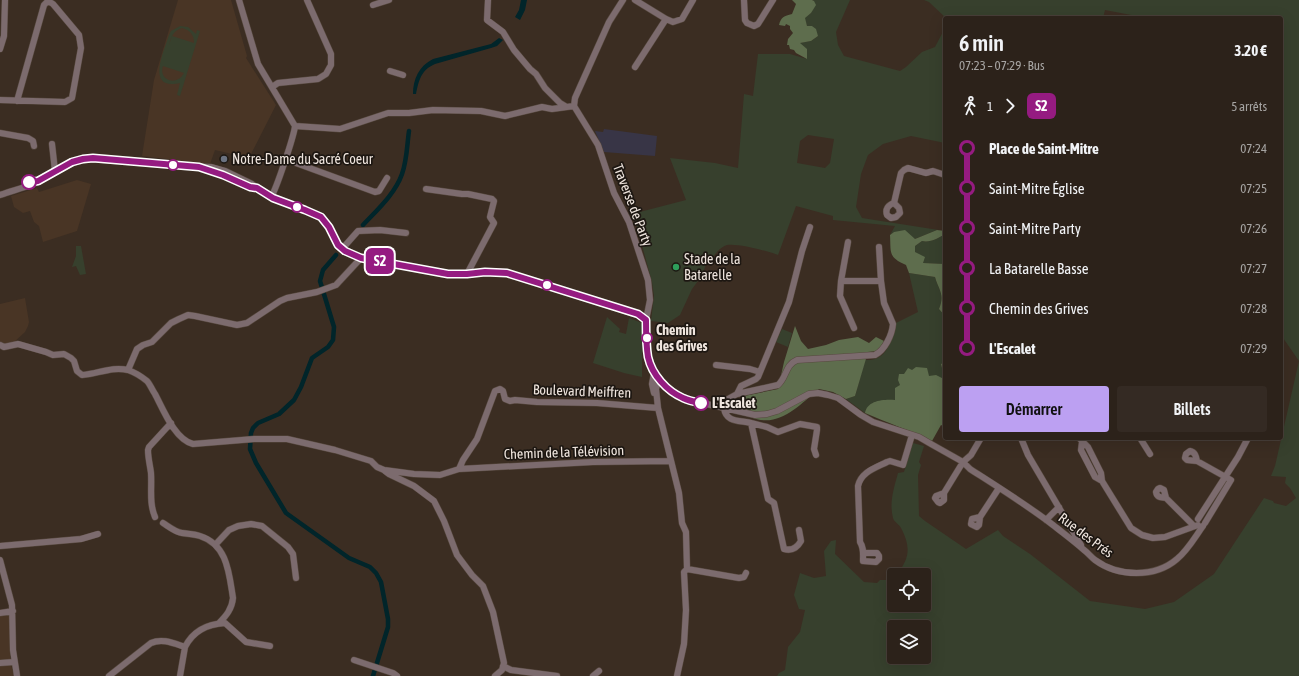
<!DOCTYPE html>
<html lang="fr">
<head>
<meta charset="utf-8">
<style>
	body { margin:0; font-family:"Asap Condensed",sans-serif; background:#342a23; color:#f1f3f6; height:100vh; display:flex; flex-direction:column; font-size:15px; white-space:nowrap }
	* { box-sizing:border-box; margin:0 }
	p { font-size:13px; color:#a6a4a2 }
	.icon { flex:none; width:22px; height:22px; fill:none; stroke:currentColor; stroke-width:2; stroke-linecap:round; stroke-linejoin:round }
	.map { position:relative; flex:1; overflow:hidden }
	.panel { position:absolute; left:943px; top:16px; width:340px; height:424px; display:flex; flex-direction:column; background:#2c221a; border-radius:4px; box-shadow:0 4px 16px #0002,0 0 0 1px #483f39 }
	.panel>* { flex:none }
	.badge { padding:0 8px; border-radius:6px; font-size:14px; line-height:26px }
	.tools { position:absolute; left:887px; top:568px; display:grid; gap:8px }
	.tools a { display:grid; place-items:center; width:44px; height:44px; border-radius:4px; background:#2c221a; box-shadow:0 4px 16px #0002,0 0 0 1px #483f39; font-size:20px }
	.map>.badge { position:absolute; translate:-50% -50%; box-shadow:0 0 0 2px #fff }
	.legs { display:flex; align-items:center; gap:6px; height:44px; padding:0 16px; font-size:13px }
	.legs p { margin-inline-start:auto }
	.summary { display:flex; align-items:center; justify-content:space-between; height:68px; padding:0 16px }
	h1 { font-size:22px; font-weight:600; line-height:30px }
	.cta { display:flex; gap:8px; margin-top:auto; padding:8px 16px }
	.cta a { flex:1; height:46px; border-radius:4px; background:#bca0f2; color:#111; font-size:16px; font-weight:600; line-height:46px; text-align:center }
	.cta a+a { background:#342a23; color:#f1f3f6 }
	ul { padding:0 16px; list-style:none }
	li { display:flex; align-items:center; gap:14px; height:40px; font-size:15px }
	li i { display:grid; place-items:center; width:6px; height:100%; margin:0 5px; background:currentColor }
	li i::after { content:''; width:10px; height:10px; margin:-5px; border:3px solid; border-radius:50%; background:#2c221a }
	li p { margin-inline-start:auto }
	li:first-child i { background:linear-gradient(#0000 50%,currentColor 0) }
	li:last-child i { background:linear-gradient(currentColor 50%,#0000 0) }
	.map>svg:first-child { display:block }
	.built { fill:#493525 }
	.industrial { fill:#383546 }
	.green { fill:#37402d; fill-rule:evenodd }
	.forest { fill:#5e6d4d }
	.water { fill:#01252a }
	.lines { fill:none; stroke-linecap:round; stroke-linejoin:round }
	.canal { stroke:#01252a; stroke-width:4.5 }
	.minor-casing { stroke:#584a40; stroke-width:7 }
	.minor { stroke:#7c6b6e; stroke-width:6 }
	.line-1-casing { stroke:#fff; stroke-width:9 }
	.line-1 { stroke:#951b81; stroke-width:6 }
	.worship-dot { fill:#6b7280; stroke:#1d1712; stroke-width:1.5 }
	.stop-1-dot { fill:#fff; stroke:#951b81; stroke-width:2 }
	.leisure-dot { fill:#2e9e5b; stroke:#1d1712; stroke-width:1.5 }
	.labels { text-anchor:middle; stroke-width:3.5; stroke-linejoin:round; paint-order:stroke }
	.poi-label { font-size:14px; fill:#efe5de; stroke:#1d1712; text-anchor:start }
	.street-label { font-size:14px; fill:#efe5de; stroke:#1d1712 }
	.stop-label { font-size:14px; font-weight:bold; fill:#efe5de; stroke:#1d1712; text-anchor:start }
</style>
</head>
<body>
<div class="map">
<svg width="1299" height="676" viewBox="0 0 1299 676">
	<rect width="100%" height="100%" fill="#3b2d22"/>
	<path class="built" d="M178,0H231L247,56L246,58L276,105L249,158L215,150L210,164L142,156L154,80Z
		M77,180L91,184L77,231L43,242L39,226L34,222L30,211L23,213L14,207L11,196L37,188L39,192Z
		M25,298L29,322L28,326L25,332L12,344L3,346V342H0V304Z
		M7,615L10,617V661L14,676H0V616Z"/>
	<path class="industrial" d="M604,129L657,136L655,156L604,152L595,131L603,132Z"/>
	<path class="green" d="M812,0H850L836,32L838,45L844,56L900,71L906,67L922,52L935,47L945,28V143L911,136L883,144L868,155L861,174L856,207L862,218L945,231L937,230L915,239L894,232L890,235L895,226L833,220V216L796,206L778,255C767,251 738,243 727,245C720,247 715,254 711,260L709,257L701,277L692,289L680,315L668,323L651,321L654,296L652,282L634,216L632,214L686,200L670,158L715,163L738,168L744,94L753,96L758,54H790L807,59L799,43L811,41L818,36L812,26H807L804,18L811,13L814,1ZM808,135L834,139L830,163L825,168L797,163L800,141Z
		M924,0H1299V676H777L779,673L785,670L788,647L800,632L805,610L799,609L794,595L800,573L814,578L826,576L824,551L831,541L836,540L835,554L864,582L877,583L880,580H891L894,577V605H924V575H896C910,559 911,547 901,528C899,524 894,522 893,518C889,502 894,488 898,473L904,472L913,443L924,446L919,462L921,465L918,475L919,516L925,521L966,549L998,530L1003,536L1030,554L1090,601L1145,609L1174,602L1214,574L1264,498L1273,501L1274,503L1286,506L1296,498L1290,488L1285,483L1286,477L1271,476L1275,466L1299,361L1281,335V18H1147L1105,10L1103,18H946L929,2ZM894,627H924V657H894Z
		M180,26L188,27L196,34L197,30L200,31L180,96L177,95L180,83C145,91 164,51 169,35L171,31ZM182,28C190,30 194,35 194,43L172,36L169,45C171,37 173,31 182,28ZM163,66L184,73C177,87 158,80 163,66Z
		M945,234V264L923,263L915,252V246L922,241C930,243 939,238 945,234Z
		M76,246H81L86,274L80,275L76,266L72,267L76,256Z
		M909,273L935,277C939,291 945,294 939,309L945,316V362L941,364L943,372L942,378L929,377L913,370L904,375L900,374V385L895,400L866,409L865,413L846,399L855,396L865,360C869,360 872,360 875,359C889,355 893,335 896,323L918,312Z
		M607,317L620,329L619,332L626,334L629,318L642,323V377L624,373L593,363Z
		M782,329L792,333L788,347L776,342Z"/>
	<path class="forest" d="M792,0H812L814,1L816,5L811,13L805,18L807,26H812L816,29L818,36L811,41L800,43L807,49V59L796,53L794,50L790,49L789,45H787L788,39L793,33L790,29V26L786,24L785,26L779,25C781,17 784,16 792,14L796,4Z
		M905,230L915,239L937,230L945,231V234C939,238 930,243 922,241L915,246V252L925,257L923,263L945,264V316L939,309C945,294 939,291 935,277L909,273L906,265C888,257 891,253 890,235L894,232Z
		M795,326L801,341L808,349L826,345L839,340L858,337L869,343L876,337L884,341L878,351L868,352L855,396L846,399L833,392L819,389C798,406 779,429 750,417C744,415 739,409 735,406L739,400L744,396L778,389L784,362Z
		M945,362V427L941,425L932,441C910,430 887,423 865,413C867,400 885,399 895,400V388L900,385L898,380L899,374H904L908,368L912,370L916,367L927,368L929,376L936,375L942,378L943,372L941,364Z"/>
	<path class="water" d="M521,0H527L525,10L520,20L515,17L519,10Z
		M499,38L503,40L497,46L491,48L435,64C421,70 419,80 416,94H413C413,79 419,66 433,59L491,44Z"/>
	<g class="lines">
		<path class="canal" d="M363,225C377,210 395,194 402,174C407,160 407,145 409,131
			M336,255L323,270L320,281L334,327L333,340L328,347L312,358L301,387L294,400L279,414L258,423L253,428L251,433L250,449L256,463L286,513L349,558L370,567L376,573L381,582L388,619V627L373,676"/>
		<g class="minor-casing">
			<path id="minor" d="M239,0L258,64L295,126C294,136 276,190 271,197
				M488,0L487,20L503,32L514,50L530,69L536,74L545,88L560,103L565,106
				M635,0L666,19L673,22L682,19L693,0
				M744,0L745,20L747,23L754,26L758,24L773,0
				M373,5L389,0
				M0,49L4,36L5,0
				M635,67L666,19
				M390,71L403,75
				M272,87L278,83L318,79L326,74L331,65V54L307,0
				M0,100L65,102L72,98L81,48L79,35L53,4L48,1L44,5L17,101
				M574,106L598,145L614,193L629,222L648,280L650,300L646,320L648,356L654,373L667,388L677,395L689,400L755,415L767,414L777,411L809,394L818,393L828,395L838,398L861,415L873,422L919,437L931,444L963,462L970,469C998,487 1027,505 1053,525C1063,533 1074,541 1084,550C1088,553 1091,557 1095,560C1118,577 1155,578 1177,559C1188,550 1195,537 1203,526
				M574,106L575,98L609,22L623,0
				M295,126L340,129L388,113H409L433,110L481,111L505,116L542,107L552,109L574,106
				M0,133L28,138L33,141L34,146
				M52,144L55,171
				M285,159L375,192L379,191L387,178
				M206,169L223,175L250,187L255,188
				M426,189L462,194H468L492,199L494,201L490,217L494,223L467,274
				M0,195C11,191 23,188 33,184C56,174 67,160 93,159L182,166L211,167L225,171L252,184L261,191L273,198L305,210L321,217L329,227L338,245L345,251L361,258L449,274H467L485,272L507,273L638,315L646,320
				M894,203L899,208L900,213L896,217L891,218L887,215C885,209 888,205 894,203L901,173L904,170L908,168L926,173L933,171L945,175
				M848,242L841,281L840,296L854,328
				M342,249L358,231L380,230L406,233
				M841,281H881
				M0,345L4,347L18,344L46,352L53,355L64,354L71,358L74,361L77,371L82,375C98,374 112,366 128,370C134,372 142,377 147,381C150,384 152,390 155,394C163,409 175,440 193,444L254,439H287L335,450L371,461L377,467L384,470L414,474L440,475L459,469L463,460L477,439L495,391L500,389L503,391L505,399L510,401L515,400L537,402L597,403L658,408
				M716,365L750,369L760,372
				M128,370L137,349L143,345L152,342L171,323L179,319L188,315L195,316L237,325L247,323L280,301L287,298L317,292L336,285L361,258
				M661,381L657,385L656,389L658,408L679,493L682,523L686,532L687,569L684,572L686,610L684,644L677,676
				M654,393L652,384L654,373
				M737,394L778,385C787,377 785,365 797,360L875,355C885,350 892,335 893,324L884,303L881,281L879,247
				M724,408L728,399L737,394L741,386L756,379L758,377L789,302L802,251L810,227
				M724,408C726,423 740,420 751,423L768,499L774,503L784,549C791,551 797,548 801,541L799,530
				M751,423L767,427L778,432L800,424L817,427V430L814,449L816,455
				M1021,438L1028,455L1081,545
				M1079,438L1088,447L1101,473L1102,481L1131,528L1142,535L1153,538L1165,537L1198,525
				M1140,438L1150,454
				M1082,442L1081,450L1095,477L1102,481
				M1197,461C1196,456 1195,452 1190,451L1186,454L1185,458L1187,460L1197,461L1231,480L1205,523
				M459,469L593,462L670,461
				M385,471L389,474L414,486L434,501L444,521L457,555L472,575L483,586L493,612L504,663L502,670L495,676
				M944,493V500L940,503L938,502L935,498L936,496L944,493L963,462L971,455L981,438
				M1166,498L1164,490L1160,488L1158,489L1156,492C1157,498 1161,497 1166,498L1194,526
				M155,517C149,503 152,488 151,473C150,465 148,458 148,450L149,447L171,423
				M980,517L972,519L971,524L977,527L979,525L980,517L999,488
				M1198,519L1238,457L1248,438
				M1046,520L1059,507
				M163,523C168,526 175,532 182,533C188,534 194,534 200,536C228,545 229,574 233,598C232,609 226,616 219,623
				M216,544L229,530L238,526L251,524L262,526L288,547L293,554L296,578
				M0,546L81,539L98,534
				M863,553H877L879,556V559L876,562L863,561C863,553 864,548 860,542L858,486C861,472 875,468 887,462L890,461L903,465L912,435
				M0,560L12,605L13,650L17,676
				M687,569L739,578L744,577L746,573
				M0,613L13,611
				M185,647C193,631 207,624 225,623L246,642L270,646
				M354,660L393,673L397,676
				M0,663L14,662
				M503,666L511,670L557,676
				M109,676L151,643C162,638 173,643 185,647L180,676
				M593,676L599,671"/>
		</g>
		<use href="#minor" class="minor"/>
	</g>
	<g class="lines">
		<g class="line-1-casing">
			<path id="line-1" d="M29,182L38,181L72,162L83,159L93,158L199,167L223,175L250,187L257,188L273,198L305,210L321,217L329,227L338,245L345,251L361,258L448,274H467L485,272L507,273L638,314L646,320C646,332 646,345 648,357C652,375 667,391 683,398C689,401 695,402 701,403"/>
		</g>
		<use href="#line-1" class="line-1"/>
	</g>
	<circle class="worship-dot" cx="224" cy="159" r="4"/>
	<g class="stop-1-dot">
		<circle cx="173" cy="165" r="5"/>
		<circle cx="29" cy="182" r="7"/>
		<circle cx="297" cy="207" r="5"/>
		<circle cx="547" cy="285" r="5"/>
		<circle cx="647" cy="338" r="5"/>
		<circle cx="701" cy="403" r="7"/>
	</g>
	<circle class="leisure-dot" cx="676" cy="267" r="4"/>
	<g class="labels">
		<g class="poi-label">
			<text x="232" y="164">Notre-Dame du Sacré Coeur</text>
			<text x="684" y="264">Stade de la<tspan x="684" dy="16">Batarelle</tspan></text>
		</g>
		<g class="street-label">
			<text transform="translate(633 205) rotate(69)" y="5">Traverse de Party</text>
			<text transform="translate(582 391) rotate(2)" y="5">Boulevard Meiffren</text>
			<text transform="translate(564 452) rotate(-2)" y="5">Chemin de la Télévision</text>
			<text transform="translate(1086 535) rotate(37)" y="5">Rue des Prés</text>
		</g>
		<g class="stop-label">
			<text x="656" y="335">Chemin<tspan x="656" dy="16">des Grives</tspan></text>
			<text x="712" y="408">L'Escalet</text>
		</g>
	</g>
</svg>
<div class="tools">
<a><svg class="icon" aria-label="locate" viewBox="0 0 24 24"><circle cx="12" cy="12" r="6"/><path d="M12 2v4M12 18v4M2 12h4M18 12h4"/></svg></a>
<a><svg class="icon" aria-label="layers" viewBox="0 0 24 24"><path d="M12 4l9 5-9 5-9-5zM3 14l9 5 9-5"/></svg></a>
</div>
<b class="badge" style="left:380px;top:261px;background:#951b81;color:#fff">S2</b>
<section class="panel">
<div class="summary"><div><h1>6 min</h1><p>07:23 – 07:29 · Bus</p></div><b>3.20 €</b></div>
<div class="legs"><svg class="icon" aria-label="walk" viewBox="0 0 24 24"><circle cx="13" cy="4" r="2"/><path d="M13 8l-2 6 4 7M11 14l-3 7M7 12l3-4h3l4 4"/></svg>1<svg class="icon" aria-label="forward" viewBox="0 0 24 24"><path d="M9 5l7 7-7 7"/></svg><b class="badge" style="background:#951b81;color:#fff">S2</b><p>5 arrêts</p></div>
<ul>
<li><i style="color:#951b81"></i><b>Place de Saint-Mitre</b><p>07:24</p></li>
<li><i style="color:#951b81"></i><span>Saint-Mitre Église</span><p>07:25</p></li>
<li><i style="color:#951b81"></i><span>Saint-Mitre Party</span><p>07:26</p></li>
<li><i style="color:#951b81"></i><span>La Batarelle Basse</span><p>07:27</p></li>
<li><i style="color:#951b81"></i><span>Chemin des Grives</span><p>07:28</p></li>
<li><i style="color:#951b81"></i><b>L'Escalet</b><p>07:29</p></li>
</ul>
<div class="cta"><a>Démarrer</a><a>Billets</a></div>
</section>
</div>
</body>
</html>
